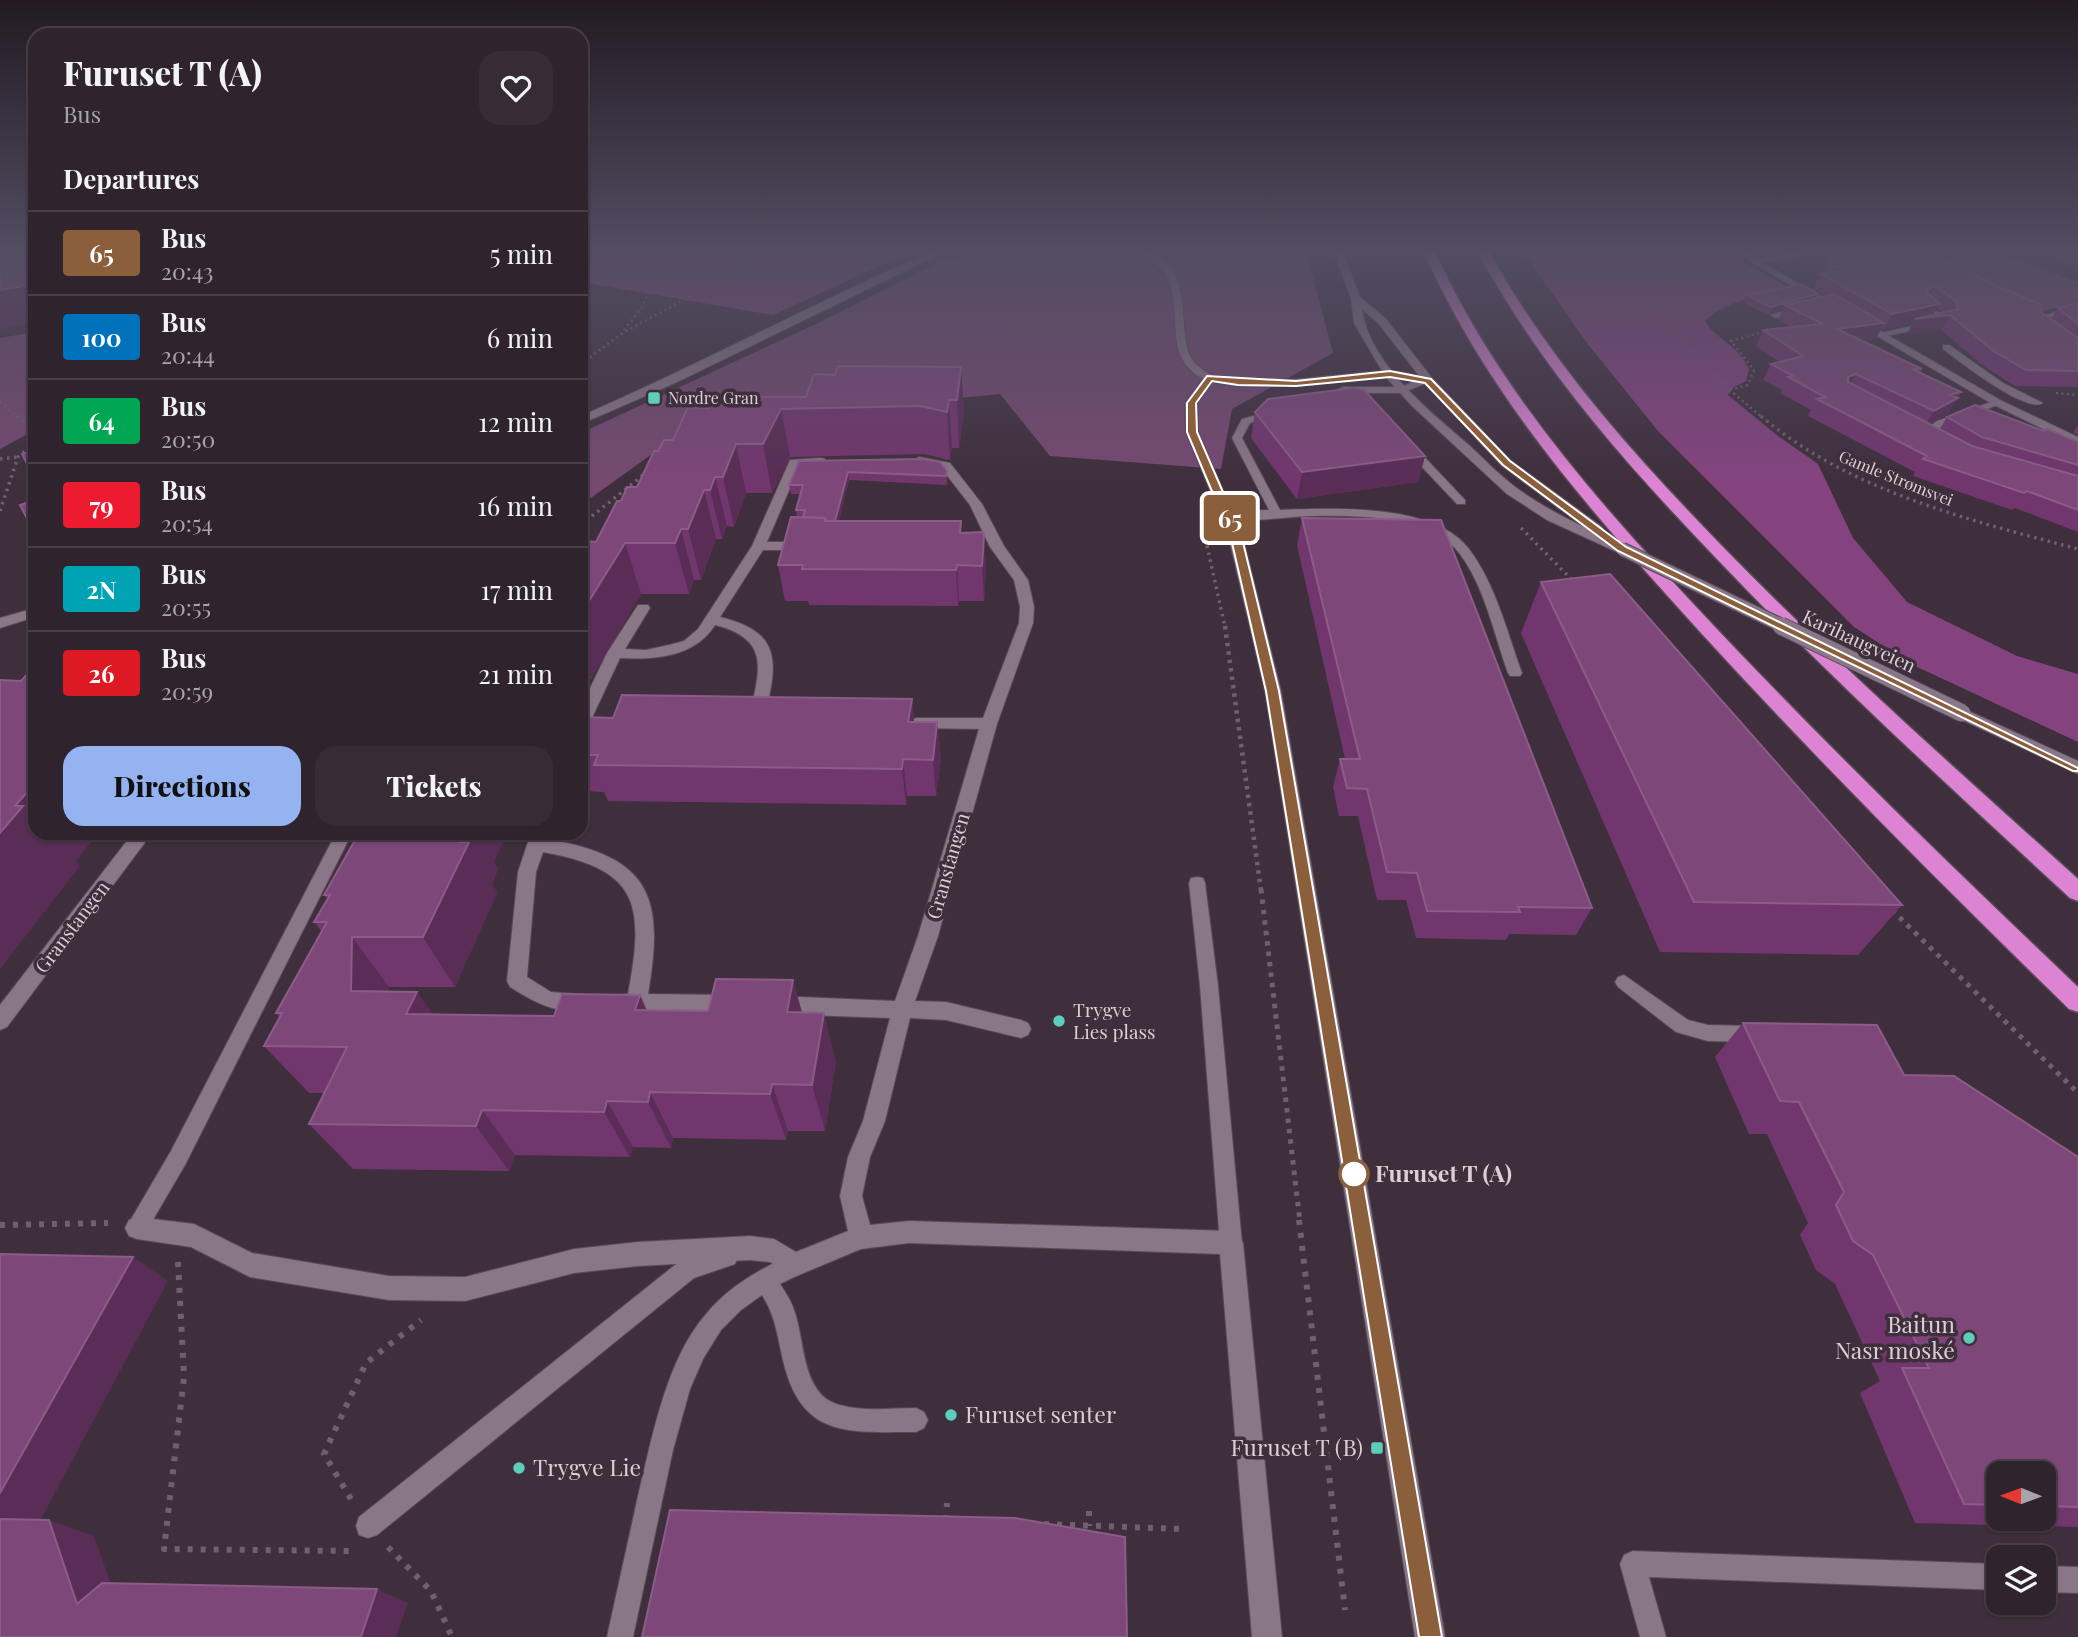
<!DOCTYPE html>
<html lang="en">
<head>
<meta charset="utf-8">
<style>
	body { margin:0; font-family:"Playfair Display",serif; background:#372b36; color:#f1f3f6; height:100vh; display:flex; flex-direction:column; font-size:26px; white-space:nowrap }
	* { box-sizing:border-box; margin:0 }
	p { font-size:23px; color:#a7a4aa }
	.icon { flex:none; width:38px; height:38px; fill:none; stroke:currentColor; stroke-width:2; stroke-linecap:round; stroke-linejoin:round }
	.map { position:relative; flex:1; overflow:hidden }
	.side { position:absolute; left:28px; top:28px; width:560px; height:812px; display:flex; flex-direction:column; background:#2f232e; border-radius:21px; box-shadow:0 2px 5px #0004,0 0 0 2px #4a404a }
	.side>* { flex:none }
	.badge { padding:0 14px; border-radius:5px; font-size:24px; line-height:46px }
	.needle { width:46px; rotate:271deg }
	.buttons { position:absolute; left:1986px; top:1461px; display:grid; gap:14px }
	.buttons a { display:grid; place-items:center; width:70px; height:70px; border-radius:14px; background:#2f232e; box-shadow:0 2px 5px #0004,0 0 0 2px #4a404a; font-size:35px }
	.map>.badge { position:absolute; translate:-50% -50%; box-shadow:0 0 0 4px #fff }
	h2 { padding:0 35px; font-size:26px; line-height:63px }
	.round { display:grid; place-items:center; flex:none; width:74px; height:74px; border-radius:21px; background:#372b36 }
	.headline { display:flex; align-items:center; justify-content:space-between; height:119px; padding:0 35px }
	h1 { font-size:33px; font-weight:800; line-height:52px }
	.button { display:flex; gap:14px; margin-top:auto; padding:14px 35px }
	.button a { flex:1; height:80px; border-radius:21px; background:#95b2f1; color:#111; font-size:28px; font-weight:800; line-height:80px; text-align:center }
	.button a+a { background:#372b36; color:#f1f3f6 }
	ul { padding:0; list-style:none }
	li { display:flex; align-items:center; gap:21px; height:84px; padding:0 35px; border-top:2px solid #4a404a }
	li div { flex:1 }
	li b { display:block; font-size:26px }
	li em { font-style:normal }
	li .badge { min-width:77px; font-weight:700; text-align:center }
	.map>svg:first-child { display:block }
	.green { fill:#754971 }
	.forest { fill:#84437f }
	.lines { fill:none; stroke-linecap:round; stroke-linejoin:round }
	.lane-casing { stroke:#584b56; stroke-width:2 }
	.street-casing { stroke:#584b56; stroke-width:2 }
	.secondary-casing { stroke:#584b56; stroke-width:2 }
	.highway-casing { stroke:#584b56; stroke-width:3 }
	.path-far4 { stroke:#6e606c; stroke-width:2.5; stroke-dasharray:2 3.5; stroke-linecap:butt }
	.path-far3 { stroke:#6e606c; stroke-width:3.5; stroke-dasharray:2.5 4.5; stroke-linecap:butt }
	.path-far2 { stroke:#6e606c; stroke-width:4.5; stroke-dasharray:3.5 5; stroke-linecap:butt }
	.path-far1 { stroke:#6e606c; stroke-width:5; stroke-dasharray:4.5 6; stroke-linecap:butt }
	.path { stroke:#6e606c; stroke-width:6; stroke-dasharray:5 8; stroke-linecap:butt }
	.lane { fill:#897686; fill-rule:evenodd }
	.street { fill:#897686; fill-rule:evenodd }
	.secondary { fill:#897686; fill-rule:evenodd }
	.highway { fill:#dc83d3; fill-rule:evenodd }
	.secondary-bridge-far1-casing { stroke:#584b56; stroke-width:15; stroke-linecap:butt }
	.secondary-bridge-casing { stroke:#584b56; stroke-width:19; stroke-linecap:butt }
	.secondary-bridge-far1 { stroke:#897686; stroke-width:13 }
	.secondary-bridge { stroke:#897686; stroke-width:17 }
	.wall { fill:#72366e; fill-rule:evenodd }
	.shaded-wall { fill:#592d56 }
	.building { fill:#7d4779; stroke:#8c5c88; stroke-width:2 }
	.line { fill:#8b5e3c; stroke:#fff; stroke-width:2 }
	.poi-dot { fill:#5cceba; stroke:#3f2f3d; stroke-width:2.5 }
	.stop-dot { fill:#fff; stroke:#8b5e3c; stroke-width:3.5 }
	.labels { text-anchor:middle; stroke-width:7; stroke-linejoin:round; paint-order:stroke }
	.far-poi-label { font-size:16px; fill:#dacfd8; stroke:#3f2f3d; text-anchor:start }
	.far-street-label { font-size:16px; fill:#dacfd8; stroke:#3f2f3d }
	.street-label { font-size:19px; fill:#dacfd8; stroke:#3f2f3d }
	.poi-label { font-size:19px; fill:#dacfd8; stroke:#3f2f3d; text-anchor:start }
	.near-stop-label { font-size:23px; font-weight:bold; fill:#dacfd8; stroke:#3f2f3d; text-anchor:start }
	.near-poi-label { font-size:23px; fill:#dacfd8; stroke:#3f2f3d; text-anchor:end }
</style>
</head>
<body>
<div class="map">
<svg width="2078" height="1637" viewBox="0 0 2078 1637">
	<rect width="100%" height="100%" fill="#3f2f3d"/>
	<path class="green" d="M986,250H1306L1333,353L1232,409L1221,469L1050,456L1000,394L694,424L581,505V433L820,322L944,260Z
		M1893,250H1995L2078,282V302L2039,312Z
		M35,332V430L0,449V338Z"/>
	<path class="forest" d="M581,250H914L773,315L581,282Z
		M1522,250H1721L1794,290C1763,296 1729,298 1705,321C1716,340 1738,344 1749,369L1746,381L1734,387L1728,395L1778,436L1818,464L1853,538L1907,602L2017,656L2078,674V742L1913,665L1854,627L1658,431L1587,343Z"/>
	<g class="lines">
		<g class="lane-casing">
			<path id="lane" d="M1925,303L1947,319V323L1882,337L1877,334L1937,320L1922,308L1920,306Z
				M2078,304V310L2043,322L2078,351V359L2033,325L2035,319Z
				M1801,305L1806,308L1804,310L1775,318L1770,315Z
				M1943,345H1949L2003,383L2043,403C2026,414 1959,361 1943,349Z
				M1994,401L2003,403L1945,425L1931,434L1937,439L1936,441H1928L1919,434L1937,421Z
				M1272,411L1276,412V416L1250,423L1242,438L1280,510C1333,508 1434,503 1469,549C1496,585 1507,632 1522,673L1520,676H1510L1508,673C1494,634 1485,588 1460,554C1431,515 1355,515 1310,516C1282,517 1252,523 1225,518V512L1229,511L1269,510L1232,438L1242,419Z
				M1406,446H1414L1465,500V504H1457L1406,450Z
				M336,833H352L185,1165L144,1235L137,1238L130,1235L126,1228L130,1221L171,1151Z
				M1197,877L1203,878L1205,883L1218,986L1242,1243L1239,1250L1231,1253L1223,1250L1220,1243L1200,986L1189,883L1191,878Z
				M1624,975L1688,1020L1708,1025L1753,1026L1760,1028L1762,1034L1760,1040L1753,1042L1708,1041L1676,1032L1618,987L1615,982L1618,977Z
				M727,1245L735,1248L738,1256L735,1264L694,1278L377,1535L368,1538L359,1535L356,1526L359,1517L680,1261Z
				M794,1254L802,1257L805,1265L802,1273L780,1284C786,1293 792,1302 795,1313C805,1342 802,1396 840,1405C864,1412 891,1408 916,1408L924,1412L928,1420L924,1428L916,1432C846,1432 800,1439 782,1356C777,1334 775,1315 762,1295L741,1310L721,1330L703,1359L690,1389L673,1450L633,1637H607C617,1590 628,1543 638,1496C652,1438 666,1359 707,1313C730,1285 762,1268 794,1254Z
				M1633,1551L1998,1564V1590L1649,1577L1666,1637H1640L1620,1564L1624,1555Z
				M2044,1566L2078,1567V1593L2044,1592Z"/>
		</g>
		<g class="street-casing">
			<path id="street" d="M935,250H948L675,383L581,424V416C701,364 815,302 935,250Z
				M1134,250C1192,250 1179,315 1188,351C1191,361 1201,370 1210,374C1245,391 1343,372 1386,371L1407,373L1434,380L1402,393H1343L1337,390L1343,387H1401L1415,381C1348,368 1279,398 1212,382L1197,403L1198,432L1242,534L1281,691L1445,1637H1415L1265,691L1228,534L1186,432L1185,403L1203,379C1161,356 1185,315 1167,279C1160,264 1146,259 1134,250Z
				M1731,250H1743L1756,258L1806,250H1831L1763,263L2002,401L2078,437V446L1994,405Z
				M919,457L950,463L982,504L1004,546L1028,580L1034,607L1033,623L997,724L938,936L915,1001L946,1002L1021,1020L1028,1023L1031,1029L1028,1035L1021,1038L946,1020L910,1018L885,1121L870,1157L862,1196L870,1225L909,1221L1231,1231L1239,1235L1243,1243L1282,1637H1252L1220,1254L909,1243L861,1249L794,1277L770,1262L750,1260L638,1266L574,1273L465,1301L389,1300L250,1277L191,1247L137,1239L129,1236L125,1228L129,1220L137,1217L194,1224L252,1253L389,1276L465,1277L574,1249L638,1242L750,1236L774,1239L796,1252L848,1231L840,1196L848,1157L863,1121L890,1018L777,1014L770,1011L767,1005L770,999L777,996L895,1001L918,936L979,729L916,728L908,723L916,718H983L1019,623L1020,607L1014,580L990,547L970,505L942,469L915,464L913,461Z
				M821,458L825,459V465L799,467L767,542H808L815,546L808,550H763L720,617C764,628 780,645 770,692C768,702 767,714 762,724L756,725L748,720C759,674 773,639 715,625C695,657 655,660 620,658L589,724L581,729V707L607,653L638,605H648L650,608L625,649L646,650L669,645L684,641L698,629L752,546L790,460Z
				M35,608V617L0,628V618Z
				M133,833H152L7,1027L0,1030V1005Z
				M531,833H549L547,839C650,857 665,895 648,994L732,995L739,998L742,1004L739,1010L732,1013L620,1010L613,1008L610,1002L613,996L628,994C645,904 639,869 543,852L536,872L527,977L551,992L588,995L591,1001L588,1007C559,1017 534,1002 510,987L507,981L518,872Z"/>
		</g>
		<g class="secondary-casing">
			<path id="secondary" d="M1333,250H1342L1360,297L1386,319L1432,378L1510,460L1602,527L1604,530L1599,533L1627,546V552H1617L1547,520L1507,494L1412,406L1385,376L1354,323L1351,298ZM1362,309L1378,323L1424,382L1502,466L1584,527C1561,516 1539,504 1518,489C1501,477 1486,461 1470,446C1431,412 1369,364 1362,309Z
				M1962,708L2078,761V774L1956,717L1954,713L1956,709Z"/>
		</g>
		<g class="highway-casing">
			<path id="highway" d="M1423,250H1434C1500,395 1606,511 1714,626C1831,750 1954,869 2078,987V1012L2069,1009C1944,887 1820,763 1702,634C1595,516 1488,398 1423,250Z
				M1477,250H1488C1550,362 1633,454 1721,545C1835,662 1957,770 2078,879V901L2070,898C1950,787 1829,677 1716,558C1625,463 1539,366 1477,250Z"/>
		</g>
		<path class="path-far4" d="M1684,250C1673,260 1663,271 1662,287C1657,333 1731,391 1763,418
			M621,334L774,250
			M581,364L621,334L642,307L669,250
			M1730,390L1748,385L1754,370L1731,341L1763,332
			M2056,393L2078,395
			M0,402L19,418"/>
		<path class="path-far3" d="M17,416L35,431
			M1761,416C1849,491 1969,520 2078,549
			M0,459L18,457
			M0,511L18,457L35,443
			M581,525L647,472
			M1521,528L1574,582
			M1204,532L1225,627"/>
		<path class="path-far2" d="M1225,626L1261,891"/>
		<path class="path-far1" d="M1261,889L1300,1222
			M1892,910L2078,1093"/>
		<path class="path" d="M1299,1220L1345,1610
			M0,1225L108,1223
			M178,1262L184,1377L164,1549L350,1551
			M351,1499L324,1454L366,1363L421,1320
			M1089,1511V1526
			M946,1520L947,1503
			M1044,1524L1184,1529
			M388,1547L431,1591L452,1637"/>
		<use href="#lane" class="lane"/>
		<use href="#street" class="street"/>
		<use href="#secondary" class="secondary"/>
		<use href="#highway" class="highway"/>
		<g class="secondary-bridge-far1-casing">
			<path id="secondary-bridge-far1" d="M1622,549L1785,627"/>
		</g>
		<g class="secondary-bridge-casing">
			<path id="secondary-bridge" d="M1781,626L1962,713"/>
		</g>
		<use href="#secondary-bridge-far1" class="secondary-bridge-far1"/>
		<use href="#secondary-bridge" class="secondary-bridge"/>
	</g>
	<path class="wall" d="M2045,250H2078V272Z
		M1829,258L2041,312L2051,319L2058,308L2078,303V387L2015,386L1985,367L1941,330L1907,334L1913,323L1884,330L1881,328L1876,338L1861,340L1922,369L1920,373L1961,392L1948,414L1929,424L1940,429L1947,417L2044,431L2078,442V532L2015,508L2012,510L1913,476L1915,472L1808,416L1811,410L1780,393L1782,390L1763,380L1771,364L1780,362L1756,346L1763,330L1791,327L1778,320L1782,311L1768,315L1744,303L1747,295L1818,294L1815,299L1826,296L1813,289L1821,274H1822ZM1937,308L1943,313L1933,315Z
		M961,367L964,414L959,448H952L950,460L924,454L790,457L772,493H746L734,527L727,526L722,539H716L701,580H694L689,594H641L591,679H581V551L596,542L621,501L637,487L658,451L709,408L806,397L835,375Z
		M1255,412L1425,456L1418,482L1297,499L1251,438Z
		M2078,425V435L2073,432Z
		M799,461L947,471V485L849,480L839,521H961V533L984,535L986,570L984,601H959L958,606L809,605L808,601H785L778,565L797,517L796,510L801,494H791L789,485Z
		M1302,518L1592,908L1576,935L1509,934L1506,940L1416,938L1406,900H1377L1358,816H1339L1333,787L1340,759H1345L1297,545Z
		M1541,582L1902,905L1858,955L1660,952L1521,633Z
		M912,699L914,722H937L941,759L936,796H907L906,805L608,801L604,792L583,791L581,786V724L613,718Z
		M494,862L498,869L492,884L497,893L455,987H389V991L433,1014L554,1016L646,1010L708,1011L793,980L802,1012L836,1061L825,1131H788L786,1140L673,1138L671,1148L633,1147L630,1157L515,1155L509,1171L353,1169L309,1124L324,1093H309L264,1046L280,1017L276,1013L322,932L314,922L327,899L324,895Z
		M1743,1023L1904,1075L2078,1157V1527L1915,1523L1860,1393L1880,1381L1835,1284L1816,1270L1800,1235L1808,1223L1767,1134H1749L1715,1057ZM1998,1474H2044V1519H1998Z"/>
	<path class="shaded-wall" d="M35,284V323L0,329V290Z
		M1935,286L1927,301L1926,291Z
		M1818,294L1814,302L1785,305L1782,311L1768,315L1771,307Z
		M1940,304L1932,317L1950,315L1941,330L1907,334L1913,323L1884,330L1892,314Z
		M1884,323L1876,338L1829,344L1837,329Z
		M961,367L964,414L959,448L957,400Z
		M1856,374L1847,390L1848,377Z
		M1961,392L1948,414L1924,427L1934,411L1950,395Z
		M949,400L952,448L950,460L947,412Z
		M781,409L790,457L772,493L763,444Z
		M736,444L746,493L734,527L723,477Z
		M1425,456L1418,482L1297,499L1302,472Z
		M848,472L849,480L834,540L833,531Z
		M715,477L727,526L722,539L710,490Z
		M704,490L716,539L701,580L688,529Z
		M681,529L694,580L689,594L675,543Z
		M984,535L986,570L984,601L982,566Z
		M625,543L641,594L591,679L581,652V614Z
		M957,565L959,601L958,606L956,570Z
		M912,699L915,736L908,722Z
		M937,722L941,759L936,796L933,760Z
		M903,759L907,796L906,805L902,769Z
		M35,783V833H98L76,861L80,866L0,969V822Z
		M464,833H507L494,862L498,869L492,884L497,893L455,987L423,937Z
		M352,937L389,987L388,1039L351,991Z
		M793,980L806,1029L787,1012Z
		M417,992L451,1040L406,1014Z
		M640,995L662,1044L635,1010Z
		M824,1013L836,1061L825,1131L812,1085Z
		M772,1084L788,1131L786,1140L770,1094Z
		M650,1092L673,1138L671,1148L648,1102Z
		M607,1101L633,1147L630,1157L604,1112Z
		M482,1110L515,1155L509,1171L476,1126Z
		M133,1257L168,1281L33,1534L0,1523V1493Z
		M49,1520L94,1536L122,1616L77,1604Z
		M377,1589L408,1603L396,1637H361Z"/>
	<path class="building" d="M0,250H35V284L0,290Z
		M1897,250H1903L1915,257L1936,255L1996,286L2042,305L2041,312L2078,338V371L2026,370L1995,352L1950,315L1915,319L1958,309L1957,302L1935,286L1926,291L1940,304L1892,314L1821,274L1842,270L1828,263L1836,262L1829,258Z
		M1801,284L1818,294L1771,307L1747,295Z
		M1834,294L1884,323L1837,329L1922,369H1912L1961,392L1950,395L1958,398L1934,411L1856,374L1848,377V382L1972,446L2078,476V510L2027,491L2024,493L1923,459L1927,456L1817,399L1825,397L1788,377L1793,376L1771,364L1803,356L1763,330L1823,324L1785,305Z
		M2078,303V324L2058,308Z
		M838,366L961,367L957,400H949L947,412L920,406L781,409L763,444H736L723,477H715L710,490H704L688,529H681L675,543H625L581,614V551L586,541L596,542L617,501H621L627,487H637L654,451H658L664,440H673L688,407L709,408L714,397H806L814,374L835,375Z
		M1353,388L1364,390L1425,456L1302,472L1255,412L1268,399Z
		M1975,405L2044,431L2047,429L2078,442V465L1982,437L1947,417Z
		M35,450V479L22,454Z
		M923,459L940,462L947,471L946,476L848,472L835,521H826L825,518L803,517L805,510H796L803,485H789L799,461Z
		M35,500V534L20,505Z
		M791,517L825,518V521H961L960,533L983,532L984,535L982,566L957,565L956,570L802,569L803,565H778Z
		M1302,518L1441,520L1592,908L1518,907L1520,912L1427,911L1417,873L1387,872L1367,789L1347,788L1340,759H1360Z
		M1610,574L1902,905L1694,902L1541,582Z
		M35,666V783L15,806H23L0,833V680L21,681Z
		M622,695L912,699L908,722H937L933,760L903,759L902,769L594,765L598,755H581V724L584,717L613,718Z
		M359,833H464L459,842H469L423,937H352L351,991L417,992L406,1014L554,1016L562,994L640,995L635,1010L708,1011L716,979L793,980L787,1012L824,1013L812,1085L772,1084L770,1094L650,1092L648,1102L607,1101L604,1112L482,1110L476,1126L309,1124L347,1047L264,1046L282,1013H276L327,922H314L330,895H324Z
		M1743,1023L1877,1025L1904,1075L1954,1076L2078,1157V1507L2044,1506V1474H1998V1505L1964,1504L1902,1368H1929L1873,1255L1853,1241L1836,1205L1844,1192L1799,1102L1780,1101Z
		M0,1254L133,1257L0,1493Z
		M670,1510L1015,1518L1125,1537L1127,1637H642Z
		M0,1519L49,1520L77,1604L102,1583L377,1589L361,1637H0Z"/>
	<linearGradient id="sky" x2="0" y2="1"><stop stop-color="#231a22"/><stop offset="0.52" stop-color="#524d62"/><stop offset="1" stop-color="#524d62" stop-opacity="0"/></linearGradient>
	<rect width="2078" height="480" fill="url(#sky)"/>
	<path class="line" d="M1390,371L1431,379L1510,461L1626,547L2078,768V771H2073L1618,551L1503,465L1425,383L1390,377L1296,386L1238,385L1212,381L1196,403L1197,432L1241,534L1279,691L1442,1637H1419L1266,691L1230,534L1187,432V403L1207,376L1296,381Z"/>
	<g class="poi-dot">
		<rect x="647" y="391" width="14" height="14" rx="3.5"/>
		<circle cx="1059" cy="1021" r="7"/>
		<circle cx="1969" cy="1338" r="7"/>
		<circle cx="951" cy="1415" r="7"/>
		<rect x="1370" y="1441" width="14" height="14" rx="3.5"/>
		<circle cx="519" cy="1468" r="7"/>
	</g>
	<circle class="stop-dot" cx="1354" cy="1174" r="14"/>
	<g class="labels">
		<g class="far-poi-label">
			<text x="668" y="404">Nordre Gran</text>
		</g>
		<g class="far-street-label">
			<text transform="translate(1896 478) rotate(22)" y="6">Gamle Strømsvei</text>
		</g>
		<g class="street-label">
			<text transform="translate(1859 641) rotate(25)" y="7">Karihaugveien</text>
			<text transform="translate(948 866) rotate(-74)" y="7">Granstangen</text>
			<text transform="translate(72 927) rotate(-53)" y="7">Granstangen</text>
		</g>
		<g class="poi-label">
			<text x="1073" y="1017">Trygve<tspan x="1073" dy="22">Lies plass</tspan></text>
		</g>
		<g class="near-stop-label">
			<text x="1375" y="1182">Furuset T (A)</text>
		</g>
		<g class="near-poi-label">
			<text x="1955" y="1333">Baitun<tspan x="1955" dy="26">Nasr moské</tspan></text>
			<text x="965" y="1423" text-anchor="start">Furuset senter</text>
			<text x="1363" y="1456">Furuset T (B)</text>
			<text x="533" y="1476" text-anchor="start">Trygve Lie</text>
		</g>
	</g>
</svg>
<div class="buttons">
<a><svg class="needle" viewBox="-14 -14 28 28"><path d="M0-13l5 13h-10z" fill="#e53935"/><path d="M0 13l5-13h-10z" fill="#a7a4aa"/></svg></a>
<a><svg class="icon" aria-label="layers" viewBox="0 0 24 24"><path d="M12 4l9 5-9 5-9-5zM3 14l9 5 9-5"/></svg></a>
</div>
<b class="badge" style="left:1230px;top:518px;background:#8b5e3c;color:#fff">65</b>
<section class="side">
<div class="headline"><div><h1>Furuset T (A)</h1><p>Bus</p></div><a class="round"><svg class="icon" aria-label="heart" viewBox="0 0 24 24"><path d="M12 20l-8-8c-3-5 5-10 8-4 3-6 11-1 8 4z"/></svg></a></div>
<h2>Departures</h2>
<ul>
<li><span class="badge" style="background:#8b5e3c;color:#fff">65</span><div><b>Bus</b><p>20:43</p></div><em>5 min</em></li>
<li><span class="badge" style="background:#0072bc;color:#fff">100</span><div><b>Bus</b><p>20:44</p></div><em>6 min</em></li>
<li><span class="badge" style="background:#00a651;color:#fff">64</span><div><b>Bus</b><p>20:50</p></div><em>12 min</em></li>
<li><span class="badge" style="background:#ed1b2f;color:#fff">79</span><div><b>Bus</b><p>20:54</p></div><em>16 min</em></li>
<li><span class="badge" style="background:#00a3b4;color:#fff">2N</span><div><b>Bus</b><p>20:55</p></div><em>17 min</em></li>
<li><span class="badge" style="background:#dd1923;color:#fff">26</span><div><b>Bus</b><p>20:59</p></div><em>21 min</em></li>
</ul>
<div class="button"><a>Directions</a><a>Tickets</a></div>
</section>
</div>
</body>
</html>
